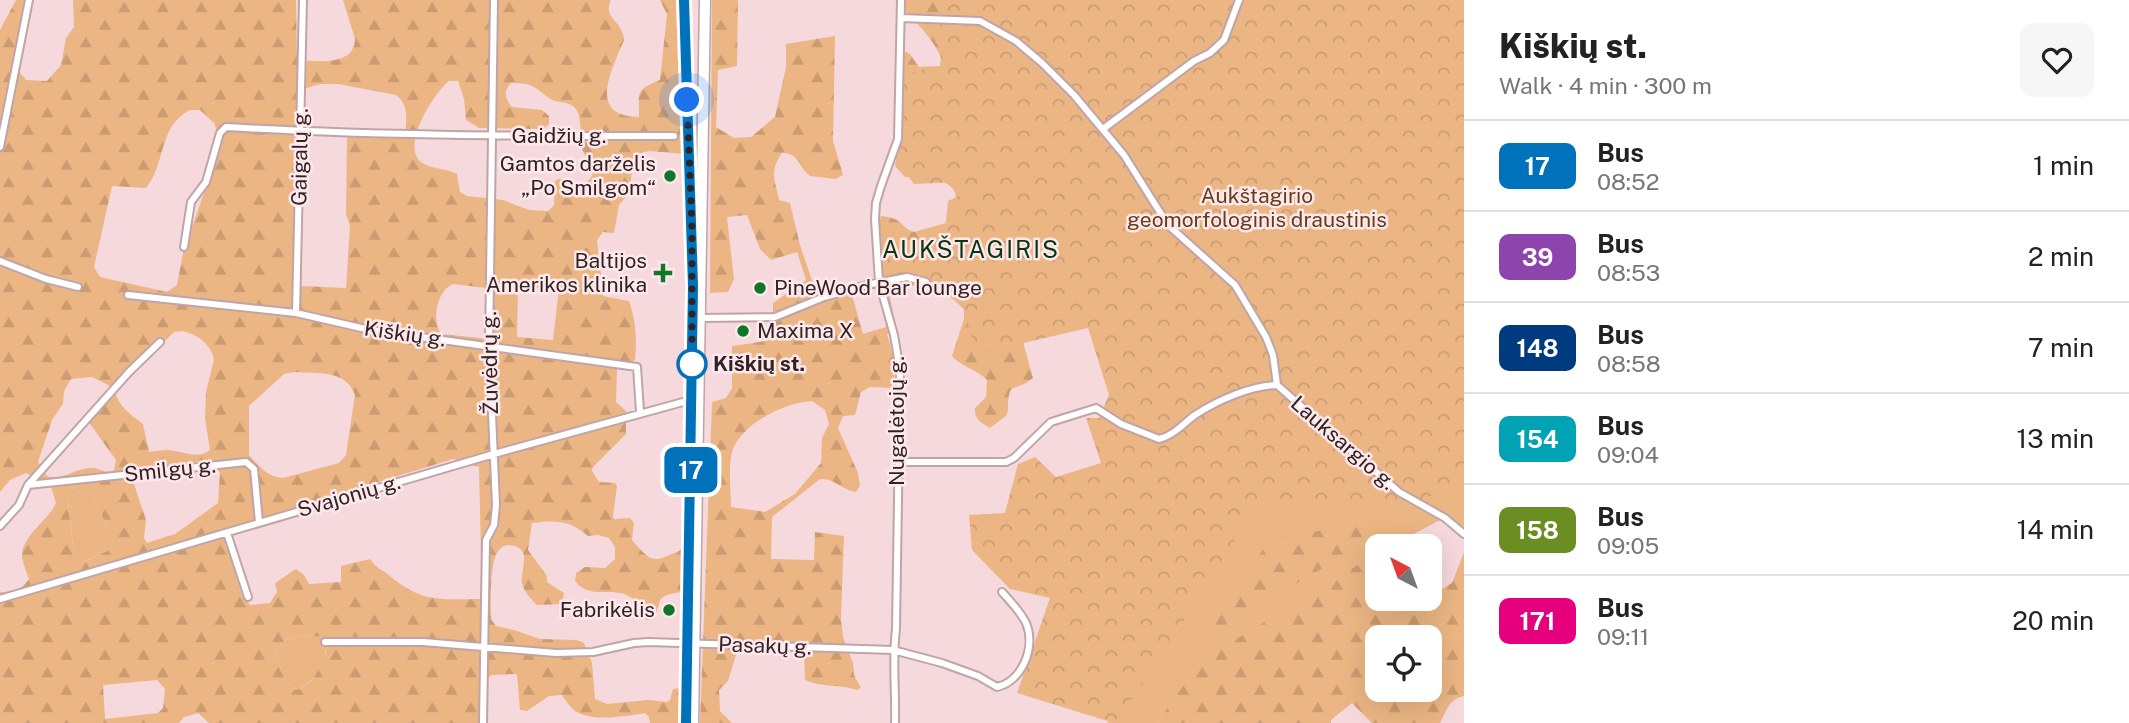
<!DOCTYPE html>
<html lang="en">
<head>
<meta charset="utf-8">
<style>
	body { margin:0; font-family:"Public Sans",sans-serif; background:#f6f6f6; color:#222; height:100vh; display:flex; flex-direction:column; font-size:26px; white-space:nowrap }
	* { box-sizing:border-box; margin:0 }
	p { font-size:23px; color:#767676 }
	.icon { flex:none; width:38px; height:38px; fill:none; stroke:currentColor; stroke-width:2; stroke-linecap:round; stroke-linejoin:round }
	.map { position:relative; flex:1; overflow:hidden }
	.side { display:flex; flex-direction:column; background:#fff; width:665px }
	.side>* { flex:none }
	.badge { padding:0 14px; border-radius:10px; font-size:24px; line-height:46px }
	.needle { width:46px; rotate:319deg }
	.fabs { position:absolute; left:1365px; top:534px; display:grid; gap:14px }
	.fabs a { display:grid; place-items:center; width:77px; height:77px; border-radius:14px; background:#fff; box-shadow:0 7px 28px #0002; font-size:35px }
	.you { position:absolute; width:35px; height:35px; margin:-18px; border:5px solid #fff; border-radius:50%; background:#1a73e8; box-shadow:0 0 0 10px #1a73e833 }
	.map>.badge { position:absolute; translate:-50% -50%; box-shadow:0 0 0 4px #fff }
	.round { display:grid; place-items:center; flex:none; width:74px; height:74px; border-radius:14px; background:#f6f6f6 }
	.headline { display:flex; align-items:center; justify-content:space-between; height:119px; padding:0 35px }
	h1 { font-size:33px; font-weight:800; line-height:52px }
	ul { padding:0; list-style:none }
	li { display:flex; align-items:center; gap:21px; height:91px; padding:0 35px; border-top:2px solid #e0e0e0 }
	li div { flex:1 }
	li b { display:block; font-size:26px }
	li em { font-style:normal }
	li .badge { min-width:77px; font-weight:700; text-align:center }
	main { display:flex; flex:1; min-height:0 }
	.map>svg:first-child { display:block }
	.green { fill:#ecb684 }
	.forest { fill:url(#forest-firs); fill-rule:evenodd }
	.park { fill:url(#park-crowns) }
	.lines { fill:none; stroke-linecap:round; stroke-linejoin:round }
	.street-casing { stroke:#bfa4a8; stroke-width:10 }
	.primary-casing { stroke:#bfa4a8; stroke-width:13 }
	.street { stroke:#fff; stroke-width:6 }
	.primary { stroke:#fff; stroke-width:10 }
	.line-casing { stroke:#fff; stroke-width:16 }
	.line { stroke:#0072bc; stroke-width:10 }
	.walk { stroke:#2e2325; stroke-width:7; stroke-dasharray:0 12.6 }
	.poi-dot { fill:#107729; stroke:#ffe8eb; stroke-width:2.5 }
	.stop-dot { fill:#fff; stroke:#0072bc; stroke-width:3.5 }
	.labels { text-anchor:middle; stroke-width:5; stroke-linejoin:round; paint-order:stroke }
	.street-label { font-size:21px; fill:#2e2325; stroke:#ffe8eb }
	.poi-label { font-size:21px; fill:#2e2325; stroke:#ffe8eb; text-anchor:end }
	.park-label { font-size:21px; fill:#633e16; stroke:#ffe8eb }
	.stop-label { font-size:21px; font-weight:bold; fill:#2e2325; stroke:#ffe8eb; text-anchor:start }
	.quarter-label { font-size:24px; letter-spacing:2px; fill:#083611; stroke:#ffe8eb }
</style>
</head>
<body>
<main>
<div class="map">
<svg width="1464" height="723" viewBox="0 0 1464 723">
	<defs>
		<pattern id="forest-firs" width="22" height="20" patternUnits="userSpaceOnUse" patternTransform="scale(1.75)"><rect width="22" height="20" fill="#ecb684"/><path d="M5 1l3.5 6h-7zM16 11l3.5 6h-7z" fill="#cb9c72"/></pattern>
		<pattern id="park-crowns" width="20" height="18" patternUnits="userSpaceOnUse" patternTransform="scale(1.75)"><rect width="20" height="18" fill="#ecb684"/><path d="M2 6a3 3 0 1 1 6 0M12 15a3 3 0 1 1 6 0" fill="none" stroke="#cb9c72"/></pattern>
	</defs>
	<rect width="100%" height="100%" fill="#f6d9dd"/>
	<path class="green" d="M1464,473V537L1442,519L1391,546H1377V553L1199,665L1157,723H1107L1125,702L1254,509Z
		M86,492L94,498L114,542L111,549L81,563L74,557L68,499L75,493Z
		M303,635L323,637C324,643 326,649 325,654C322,668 310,686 296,690L285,680L274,651L287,639Z"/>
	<path class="forest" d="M16,0H27L17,50L18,70L26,80L47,81L61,65L66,38L74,27L73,0H296L297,60C317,61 354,67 355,39L343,0H611C602,19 623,20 624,40C612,70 586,116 639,117C639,92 635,90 660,80L667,14L660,0H676L685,154L649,151L633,155L630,192L619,205L614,233L603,232L597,240L603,296L629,301C636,322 637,338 635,360L617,370L616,402L626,411V434L593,467L592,471L599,482L615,483L617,486L613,516L614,519L630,518L634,523L632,540C653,564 652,563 681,550V592C655,596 662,599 654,619L647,620C638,615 640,604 632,598C614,585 590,601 575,581L576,573L585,567L605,568L615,559V547L609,538L598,535L588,536C569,520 557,520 532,523L528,550L547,576V582L564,593L562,604L537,605C531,599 524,592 522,583C520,571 532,550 514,546C507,544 504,545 499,550C489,562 491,602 491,619L496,626L514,630L540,639L577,640L584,643L592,663L595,699L607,704L648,700L667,702L670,700L673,689L680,688V723H650L649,717L645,713C627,716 593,722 577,712C571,709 566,701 562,695L549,696L527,711L520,710L517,674L492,675L483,681L480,723H209L198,713L184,717L179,723H0V592C12,592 22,590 29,579C27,573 23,564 22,557C21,536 48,521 56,503L51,487L26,473L10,480L0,492V30ZM449,81H458L464,99L466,120L479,128L544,129L549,124V116L542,110L512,107C505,99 503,91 511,83C518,83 526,83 532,86C541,90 546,98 555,101C562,103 570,102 575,108C584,120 578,138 583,151C586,160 599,170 589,180C581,188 568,178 558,179L555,181L554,205L548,211L529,210L503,200L467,196L460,192L457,174C446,168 430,169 421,162C400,145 435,92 449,81ZM320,84H338L396,95C410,106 406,120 405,136L347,137L346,215L350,225L346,288L302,286L293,278L300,90ZM190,110H200L215,124L219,150L183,253L177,285L167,292L100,277L94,267L112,186L146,188C166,164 158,126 190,110ZM453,284L494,289L491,339L441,334C431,319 437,291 453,284ZM559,288L553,340L517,337L518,289ZM182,331C197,334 210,343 214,359L206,392L205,418L210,450C197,460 183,451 168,450C162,450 155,451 149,452L143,424C131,415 118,406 115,391L174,332ZM294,372C317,374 346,369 355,395L346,455L339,463L283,478C267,477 259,466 249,455V406L284,374ZM92,377L112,387L105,404L88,421L116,460L114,470L109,473C104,471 97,468 92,468C75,467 63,482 47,476L38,462L52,420L63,404L64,391L71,379ZM453,459L479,467L482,599C443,599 423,604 390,576C382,569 377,569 370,559L341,566V582L309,584L304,575L296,569L275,583L277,592L270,603L250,605L242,596L223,530ZM211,460L220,473L218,503L175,534L147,543L144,538L146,520L131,475L134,469ZM86,492L94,498L114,542L111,549L82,563L74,557L68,500L75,493ZM303,635L322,637L326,652C320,667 313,686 296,690L285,680L274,651L287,639ZM157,680L165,689L163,708L158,713L105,719L103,685Z
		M712,0H738L737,66L718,70L716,127L734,138L751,137L775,117L786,67V44L835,36L833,141L843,175L836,179L810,176C799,167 798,152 782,153C769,171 775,180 779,200L790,203L800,245L816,292L837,287L852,295L863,334L886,327L872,245L881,216C904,218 899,227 914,232L953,221L957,217C956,209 958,195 953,189C942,176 920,177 905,177L895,166L902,126L903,55L906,52L909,53L919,67L940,66L942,63C941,48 916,21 904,10V0H1070L1020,331L1033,378C1014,394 1008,378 1008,411L1006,416L990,428C981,423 974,419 975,408L986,397L987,380C977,369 961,367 952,356L964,319V310C948,288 913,282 888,288L897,331L887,334C893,353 896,369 892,388L870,387L861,392L855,415L843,416L838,428L858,473L860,486L856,492C840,489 835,478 820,479L772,517L771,559L814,560L815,532L844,536L841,618L843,637L853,663L854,675L861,688L857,690C840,684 822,688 805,680L804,647L801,645L740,642L728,681L719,690L720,711L732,723H700L712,402L726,398L732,388V346L766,341L773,324V303L806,280L797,252L771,260L760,249L747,215L727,217L734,279L728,292L710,293ZM812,401L825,410L829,424L822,438L821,463L795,494L765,512L731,507C731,490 728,468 732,452C740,424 786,402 812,401Z
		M1365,523L1373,529L1375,537L1372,540L1223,626L1215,627L1212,622L1213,616L1266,546L1283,537Z
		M1464,552V696C1449,699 1446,711 1440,723H1372L1352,703L1331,720V723H1157L1198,665L1225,646L1377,553V598H1430V587L1440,590L1452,583ZM1377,637H1430V690H1377Z"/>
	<path class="park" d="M948,0H1464V486H1450L1420,502L1254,509L1157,664L1114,723L1017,693L1050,598L1010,589L972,550L969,515L1005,513L1018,464L1035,457L1056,477L1101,463L1086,418H1099L1109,395L1088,328L976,354L964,309L950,296L912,278L879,282L876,256L945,231L948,201L961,195L959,182L914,184L895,159L900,142L904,74L940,66L942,46L940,25Z"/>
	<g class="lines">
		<g class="street-casing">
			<path id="street" d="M901,18L980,21L1016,41L1042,63L1074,95L1124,155L1168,225L1235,285L1266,337L1273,355L1277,385L1399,492L1445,518L1464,534
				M1103,129L1194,61L1210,53L1224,40L1239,0
				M0,147L29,0
				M184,247L191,202L206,182L220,133L226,127C375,136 525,136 674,136
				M0,261L46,279L78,287
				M128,295L296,313L370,330L637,367L640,412
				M296,313L303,0
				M700,318L775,317L824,297L866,285L907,277L926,282
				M898,462H1006L1014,458L1051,422L1096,408L1121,424L1159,439C1173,436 1184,423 1195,415C1218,400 1250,386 1277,385
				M28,485L246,462L254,469L259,522
				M0,526L19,505L28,485L129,372L160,342
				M227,533L248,597
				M0,599L494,454L694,399
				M325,642H423L556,653L593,652L634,643L648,642L893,650L942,663L978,676L997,687C1023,681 1036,646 1026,623C1020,611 1010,601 1002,592
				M483,723L486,540L494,525L496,505L489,345L494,0
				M895,723C896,692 892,660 896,629L900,370L894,335L879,282L875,219L876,203L881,186L898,139L901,0"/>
		</g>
		<g class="primary-casing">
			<path id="primary" d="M684,0L693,286L686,723
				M693,723L705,0"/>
		</g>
		<use href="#street" class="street"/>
		<use href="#primary" class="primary"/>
	</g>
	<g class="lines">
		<g class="line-casing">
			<path id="line" d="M684,0L693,286L686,723"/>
		</g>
		<use href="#line" class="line"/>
		<path class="walk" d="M687,100L692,228V364"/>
	</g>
	<g class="poi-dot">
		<circle cx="670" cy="176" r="7"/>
		<path d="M659.5 262.5h7v7h7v7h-7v7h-7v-7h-7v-7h7z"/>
		<circle cx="760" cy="288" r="7"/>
		<circle cx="743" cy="331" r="7"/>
		<circle cx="669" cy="610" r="7"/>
	</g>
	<circle class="stop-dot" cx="692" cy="364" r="14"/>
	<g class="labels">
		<g class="street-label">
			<text x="559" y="143">Gaidžių g.</text>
			<text transform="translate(300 157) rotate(-89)" y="7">Gaigalų g.</text>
			<text transform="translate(405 334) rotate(8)" y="7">Kiškių g.</text>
			<text transform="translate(490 363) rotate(-91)" y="7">Žuvėdrų g.</text>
			<text transform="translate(897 421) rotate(-90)" y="7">Nugalėtojų g.</text>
			<text transform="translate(1343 443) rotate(41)" y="7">Lauksargio g.</text>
			<text transform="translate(170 470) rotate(-6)" y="7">Smilgų g.</text>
			<text transform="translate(349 496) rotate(-16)" y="7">Svajonių g.</text>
			<text transform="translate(765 646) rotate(2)" y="7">Pasakų g.</text>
		</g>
		<g class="poi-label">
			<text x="656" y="171">Gamtos darželis<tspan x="656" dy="24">„Po Smilgom“</tspan></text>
			<text x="647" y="268">Baltijos<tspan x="647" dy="24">Amerikos klinika</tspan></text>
			<text x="774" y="295" text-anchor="start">PineWood Bar lounge</text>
			<text x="757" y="338" text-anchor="start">Maxima X</text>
			<text x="655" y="617">Fabrikėlis</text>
		</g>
		<g class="park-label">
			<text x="1257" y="203">Aukštagirio<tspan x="1257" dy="24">geomorfologinis draustinis</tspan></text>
		</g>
		<g class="stop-label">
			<text x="713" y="371">Kiškių st.</text>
		</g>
		<g class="quarter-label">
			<text x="971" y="258">AUKŠTAGIRIS</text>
		</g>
	</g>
</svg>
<div class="fabs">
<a><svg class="needle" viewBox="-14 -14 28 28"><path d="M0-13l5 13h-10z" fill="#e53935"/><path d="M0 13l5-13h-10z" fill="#767676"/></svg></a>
<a><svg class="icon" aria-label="locate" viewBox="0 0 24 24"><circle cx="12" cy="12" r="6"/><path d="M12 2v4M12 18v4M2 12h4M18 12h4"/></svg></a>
</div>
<div class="you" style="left:687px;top:100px"></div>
<b class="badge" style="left:691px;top:470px;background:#0072bc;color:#fff">17</b>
</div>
<section class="side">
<div class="headline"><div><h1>Kiškių st.</h1><p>Walk · 4 min · 300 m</p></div><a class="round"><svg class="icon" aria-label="heart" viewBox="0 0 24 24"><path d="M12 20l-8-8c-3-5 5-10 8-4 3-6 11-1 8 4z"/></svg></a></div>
<ul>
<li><span class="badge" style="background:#0072bc;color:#fff">17</span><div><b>Bus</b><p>08:52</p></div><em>1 min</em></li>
<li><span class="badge" style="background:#8e44ad;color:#fff">39</span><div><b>Bus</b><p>08:53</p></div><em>2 min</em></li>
<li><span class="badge" style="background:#003b80;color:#fff">148</span><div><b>Bus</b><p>08:58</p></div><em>7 min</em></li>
<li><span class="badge" style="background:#00a3b4;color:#fff">154</span><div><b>Bus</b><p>09:04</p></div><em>13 min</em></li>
<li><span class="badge" style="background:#6b8e23;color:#fff">158</span><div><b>Bus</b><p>09:05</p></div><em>14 min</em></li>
<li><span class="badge" style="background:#e6007e;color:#fff">171</span><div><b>Bus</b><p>09:11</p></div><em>20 min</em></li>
</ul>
</section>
</main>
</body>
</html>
